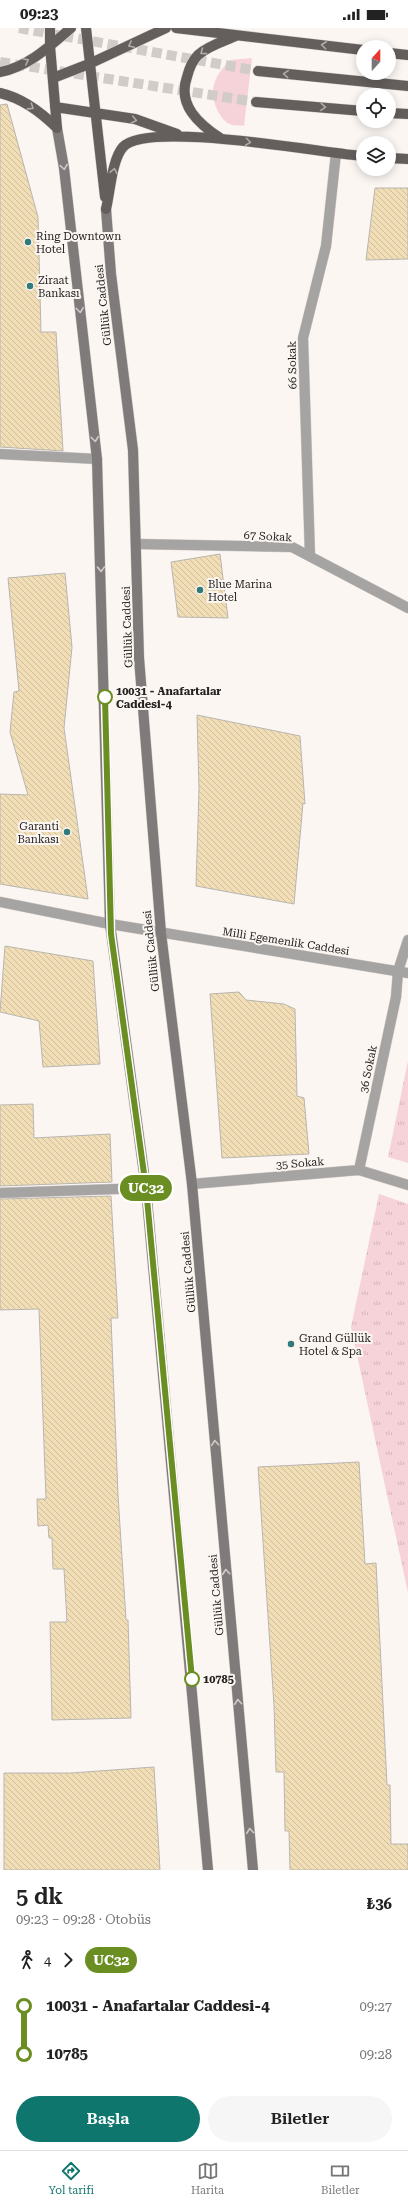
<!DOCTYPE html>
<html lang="tr">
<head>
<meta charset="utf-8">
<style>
	body { margin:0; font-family:"Roboto Serif",serif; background:#f6f6f6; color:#222; height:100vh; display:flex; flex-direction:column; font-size:15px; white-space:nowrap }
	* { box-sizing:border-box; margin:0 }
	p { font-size:13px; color:#767676 }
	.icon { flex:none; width:22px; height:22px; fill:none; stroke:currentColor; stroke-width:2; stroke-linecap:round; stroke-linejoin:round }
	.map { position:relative; height:1842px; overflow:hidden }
	.sheet { display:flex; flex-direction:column; background:#fff; flex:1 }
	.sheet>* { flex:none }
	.badge { padding:0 8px; border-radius:13px; font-size:14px; line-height:26px }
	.needle { width:26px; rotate:21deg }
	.fabs { position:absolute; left:356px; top:12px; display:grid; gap:8px }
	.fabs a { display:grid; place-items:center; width:40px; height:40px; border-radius:50%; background:#fff; box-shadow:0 2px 10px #0003; font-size:20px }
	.map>.badge { position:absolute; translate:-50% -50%; box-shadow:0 0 0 2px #fff }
	.legs { display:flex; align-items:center; gap:6px; height:44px; padding:0 16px; font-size:13px }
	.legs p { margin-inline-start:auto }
	.head { display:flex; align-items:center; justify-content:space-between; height:68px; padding:0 16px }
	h1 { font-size:22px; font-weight:600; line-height:30px }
	.primary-button { display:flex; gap:8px; margin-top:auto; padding:8px 16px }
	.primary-button a { flex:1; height:46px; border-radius:24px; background:#0f766e; color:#fff; font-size:16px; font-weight:600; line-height:46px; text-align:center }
	.primary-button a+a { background:#f6f6f6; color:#222 }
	ul { padding:0 16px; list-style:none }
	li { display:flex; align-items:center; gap:14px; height:48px; font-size:15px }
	li i { display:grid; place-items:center; width:6px; height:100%; margin:0 5px; background:currentColor }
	li i::after { content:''; width:10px; height:10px; margin:-5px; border:3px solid; border-radius:50%; background:#fff }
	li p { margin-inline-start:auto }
	li:first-child i { background:linear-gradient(#0000 50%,currentColor 0) }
	li:last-child i { background:linear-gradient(currentColor 50%,#0000 0) }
	.status { display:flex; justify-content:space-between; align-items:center; height:28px; padding:0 20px; background:#fff; direction:ltr }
	.status svg { height:11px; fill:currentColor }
	.menu { display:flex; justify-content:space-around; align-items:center; height:56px; border-top:1px solid #e0e0e0; background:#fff; font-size:11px; color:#767676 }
	.menu a { display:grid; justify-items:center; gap:2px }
	.menu .active { color:#0f766e }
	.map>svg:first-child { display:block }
	.grass { fill:#f6d2d9 }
	.park { fill:url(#park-tufts) }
	.building { fill:url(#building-back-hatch); stroke:#b8b6b0 }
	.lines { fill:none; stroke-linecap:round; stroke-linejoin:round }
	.primary-tunnel { stroke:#d1ccc8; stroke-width:10; stroke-dasharray:10 5; stroke-linecap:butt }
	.minor-casing { stroke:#d5d0cd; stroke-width:11 }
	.tertiary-casing { stroke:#d5d0cd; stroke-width:11 }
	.secondary-casing { stroke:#d5d0cd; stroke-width:11 }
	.primary-casing { stroke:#d5d0cd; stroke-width:11 }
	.minor { stroke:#a6a3a3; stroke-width:10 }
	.tertiary { stroke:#a6a3a3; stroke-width:10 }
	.secondary { stroke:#7f7b7a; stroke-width:10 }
	.primary { stroke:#645e5d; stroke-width:10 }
	.oneway { stroke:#b0aaa8 }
	.oneway2 { stroke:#d0cbc8 }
	.line-1-casing { stroke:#fff; stroke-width:9 }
	.line-1 { stroke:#6b8e23; stroke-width:6 }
	.poi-dot { fill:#317a7a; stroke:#fcf6f2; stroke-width:1.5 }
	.stop-1-dot { fill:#fff; stroke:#6b8e23; stroke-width:2 }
	.labels { text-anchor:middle; stroke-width:4; stroke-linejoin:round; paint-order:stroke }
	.poi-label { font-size:11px; fill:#252322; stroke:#fcf6f2; text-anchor:start }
	.street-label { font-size:11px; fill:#252322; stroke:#fcf6f2 }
	.stop-label { font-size:11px; font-weight:bold; fill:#252322; stroke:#fcf6f2; text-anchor:start }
</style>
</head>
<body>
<div class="status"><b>09:23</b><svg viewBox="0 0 49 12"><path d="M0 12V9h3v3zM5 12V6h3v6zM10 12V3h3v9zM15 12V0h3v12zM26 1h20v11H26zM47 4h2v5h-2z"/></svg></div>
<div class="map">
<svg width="408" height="1842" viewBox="0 0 408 1842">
	<defs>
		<pattern id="park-tufts" width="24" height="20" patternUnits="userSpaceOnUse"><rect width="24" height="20" fill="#f6d2d9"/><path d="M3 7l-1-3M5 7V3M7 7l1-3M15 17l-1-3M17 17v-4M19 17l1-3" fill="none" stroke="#d3b4ba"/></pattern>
		<pattern id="building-back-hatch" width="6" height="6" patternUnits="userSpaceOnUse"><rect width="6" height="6" fill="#f1deb6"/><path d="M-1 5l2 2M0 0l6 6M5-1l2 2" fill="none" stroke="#cebe9c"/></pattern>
	</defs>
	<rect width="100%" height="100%" fill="#fcf6f2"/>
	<path class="grass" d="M252,30L244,98C241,97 235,98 232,97C219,93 210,70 214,57C216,47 223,40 230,32Z"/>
	<path class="park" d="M408,1033V1135L388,1129Z
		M379,1166L408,1176V1565L351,1299Z"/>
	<path class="building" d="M7,76L38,189L41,304H56L63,423L0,419V77Z
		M375,160H408V231L366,232Z
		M220,526L228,590L178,589L171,534Z
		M65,545L72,619L64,700L88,871L0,856V766L28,767L10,704L14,664L19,663L8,550Z
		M197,687L300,708L305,776L303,775L294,876L196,858L199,762Z
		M5,918L93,933L100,1036L43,1039L39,993L0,984Z
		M239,964L246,972L284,976L295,981L297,1068L304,1070L309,1126L222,1130L210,966Z
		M33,1076L34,1110L110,1106L112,1154L0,1158V1077Z
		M111,1168L118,1290H111L118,1467L126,1592H128L131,1690L52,1692L50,1594H67L64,1541H53L52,1510H49L48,1497L38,1498L37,1471H46L39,1281L0,1282V1171Z
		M359,1434L365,1536L376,1535L387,1757H390L391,1816H408V1842H290L289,1803H285L284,1744H276L274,1677L258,1439Z
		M154,1739L160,1842H4V1745H71Z"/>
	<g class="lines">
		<path class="primary-tunnel" d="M19,0L258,43
			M0,34L256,74"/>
		<g class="minor-casing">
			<path id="minor" d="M0,426L97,431
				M136,516L292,519L408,580
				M310,528L303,310L326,218L336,125
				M359,1142L396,969L398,943L408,912
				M192,1156L359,1142L408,1157
				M0,1165L146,1160"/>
		</g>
		<g class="tertiary-casing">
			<path id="tertiary" d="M0,874L110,896L408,945"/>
		</g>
		<g class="secondary-casing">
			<path id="secondary" d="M57,100L64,140L97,431L110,896L146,1160L208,1842
				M106,181L111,246L133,422L139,630L161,905L192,1156L253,1842"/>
		</g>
		<g class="primary-casing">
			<path id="primary" d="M50,0V18L57,100
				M86,0L105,169
				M176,0L363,22
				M389,25L408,27
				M258,43L408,58
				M0,44C28,39 50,18 71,0
				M53,50L89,36L166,0
				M0,65C22,70 42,85 57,100
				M256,74L363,83
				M55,79L135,91L177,106
				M389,85L408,86
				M220,110C199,96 177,77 187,49C189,41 192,33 198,27C208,18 224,13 236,8
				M389,130L408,131
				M106,181C110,165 112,131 123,119C147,92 322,125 363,128"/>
		</g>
		<use href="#minor" class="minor"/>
		<use href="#tertiary" class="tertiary"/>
		<use href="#secondary" class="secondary"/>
		<use href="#primary" class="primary"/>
	</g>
	<defs><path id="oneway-chevron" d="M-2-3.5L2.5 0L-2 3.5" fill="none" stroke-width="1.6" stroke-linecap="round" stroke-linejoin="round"/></defs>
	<g class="oneway">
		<use href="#oneway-chevron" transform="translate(131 17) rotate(155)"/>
		<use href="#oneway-chevron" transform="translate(324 17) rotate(-173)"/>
		<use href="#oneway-chevron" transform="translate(203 24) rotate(144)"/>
		<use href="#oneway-chevron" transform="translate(26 33) rotate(-27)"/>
		<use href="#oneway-chevron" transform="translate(286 46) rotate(-175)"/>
		<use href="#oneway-chevron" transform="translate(31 79) rotate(33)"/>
		<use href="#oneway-chevron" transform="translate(323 79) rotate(4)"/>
		<use href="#oneway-chevron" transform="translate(134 92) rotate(13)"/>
		<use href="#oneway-chevron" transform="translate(248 114) rotate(7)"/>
		<use href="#oneway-chevron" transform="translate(114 143) rotate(-78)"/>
	</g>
	<g class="oneway2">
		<use href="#oneway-chevron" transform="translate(64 139) rotate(81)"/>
		<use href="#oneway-chevron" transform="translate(80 282) rotate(83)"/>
		<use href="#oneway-chevron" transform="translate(95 411) rotate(83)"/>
		<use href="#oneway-chevron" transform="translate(101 541) rotate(88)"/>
		<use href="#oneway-chevron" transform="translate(215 1415) rotate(-95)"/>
		<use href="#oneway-chevron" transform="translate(226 1544) rotate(-95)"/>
		<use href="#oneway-chevron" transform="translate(238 1674) rotate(-95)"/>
		<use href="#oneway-chevron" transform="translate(250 1803) rotate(-95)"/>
	</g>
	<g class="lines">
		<g class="line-1-casing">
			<path id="line-1" d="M105,669L111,906L146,1160L192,1651"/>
		</g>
		<use href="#line-1" class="line-1"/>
	</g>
	<g class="poi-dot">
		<circle cx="28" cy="214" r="4"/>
		<circle cx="30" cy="258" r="4"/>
		<circle cx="200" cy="562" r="4"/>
		<circle cx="67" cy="804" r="4"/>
		<circle cx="291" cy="1316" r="4"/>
	</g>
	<g class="stop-1-dot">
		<circle cx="105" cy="669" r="7"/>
		<circle cx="192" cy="1651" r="7"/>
	</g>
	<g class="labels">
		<g class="poi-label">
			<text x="36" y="212">Ring Downtown<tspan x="36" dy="13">Hotel</tspan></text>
			<text x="38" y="256">Ziraat<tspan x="38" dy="13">Bankası</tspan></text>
			<text x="208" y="560">Blue Marina<tspan x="208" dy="13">Hotel</tspan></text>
			<text x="59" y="802" text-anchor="end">Garanti<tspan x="59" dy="13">Bankası</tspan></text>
			<text x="299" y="1314">Grand Güllük<tspan x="299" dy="13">Hotel &amp; Spa</tspan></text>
		</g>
		<g class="street-label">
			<text transform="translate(103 277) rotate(-96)" y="4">Güllük Caddesi</text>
			<text transform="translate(292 337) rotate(-91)" y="4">66 Sokak</text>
			<text transform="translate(268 508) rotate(3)" y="4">67 Sokak</text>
			<text transform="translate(127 599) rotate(-92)" y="4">Güllük Caddesi</text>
			<text transform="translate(286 913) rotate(9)" y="4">Milli Egemenlik Caddesi</text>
			<text transform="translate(151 923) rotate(-96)" y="4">Güllük Caddesi</text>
			<text transform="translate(368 1041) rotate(-78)" y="4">36 Sokak</text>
			<text transform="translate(300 1135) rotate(-5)" y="4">35 Sokak</text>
			<text transform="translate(188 1244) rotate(-95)" y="4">Güllük Caddesi</text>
			<text transform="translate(216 1567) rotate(-95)" y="4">Güllük Caddesi</text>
		</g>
		<g class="stop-label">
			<text x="116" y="667">10031 - Anafartalar<tspan x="116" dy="13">Caddesi-4</tspan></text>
			<text x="203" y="1655">10785</text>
		</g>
	</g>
</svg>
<div class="fabs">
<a><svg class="needle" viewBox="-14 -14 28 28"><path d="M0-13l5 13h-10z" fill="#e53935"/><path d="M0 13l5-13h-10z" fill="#767676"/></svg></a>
<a><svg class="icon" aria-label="locate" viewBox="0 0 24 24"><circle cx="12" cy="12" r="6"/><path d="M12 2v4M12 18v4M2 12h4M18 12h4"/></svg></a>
<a><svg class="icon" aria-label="layers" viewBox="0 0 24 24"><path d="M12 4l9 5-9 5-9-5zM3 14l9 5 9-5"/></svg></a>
</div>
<b class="badge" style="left:146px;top:1160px;background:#6b8e23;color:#fff">UC32</b>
</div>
<section class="sheet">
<div class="head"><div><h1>5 dk</h1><p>09:23 – 09:28 · Otobüs</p></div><b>₺36</b></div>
<div class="legs"><svg class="icon" aria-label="walk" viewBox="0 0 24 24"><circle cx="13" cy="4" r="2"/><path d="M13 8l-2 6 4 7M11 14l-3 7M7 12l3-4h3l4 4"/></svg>4<svg class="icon" aria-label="forward" viewBox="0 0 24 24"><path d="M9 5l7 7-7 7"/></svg><b class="badge" style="background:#6b8e23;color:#fff">UC32</b></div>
<ul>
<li><i style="color:#6b8e23"></i><b>10031 - Anafartalar Caddesi-4</b><p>09:27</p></li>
<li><i style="color:#6b8e23"></i><b>10785</b><p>09:28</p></li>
</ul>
<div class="primary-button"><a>Başla</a><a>Biletler</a></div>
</section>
<nav class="menu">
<a class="active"><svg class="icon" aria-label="directions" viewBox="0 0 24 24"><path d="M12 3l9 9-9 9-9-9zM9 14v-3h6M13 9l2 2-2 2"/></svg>Yol tarifi</a>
<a><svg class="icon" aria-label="map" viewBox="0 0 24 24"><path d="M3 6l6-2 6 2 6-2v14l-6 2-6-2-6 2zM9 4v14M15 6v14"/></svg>Harita</a>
<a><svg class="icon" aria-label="tickets" viewBox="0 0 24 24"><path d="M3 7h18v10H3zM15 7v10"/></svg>Biletler</a>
</nav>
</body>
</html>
